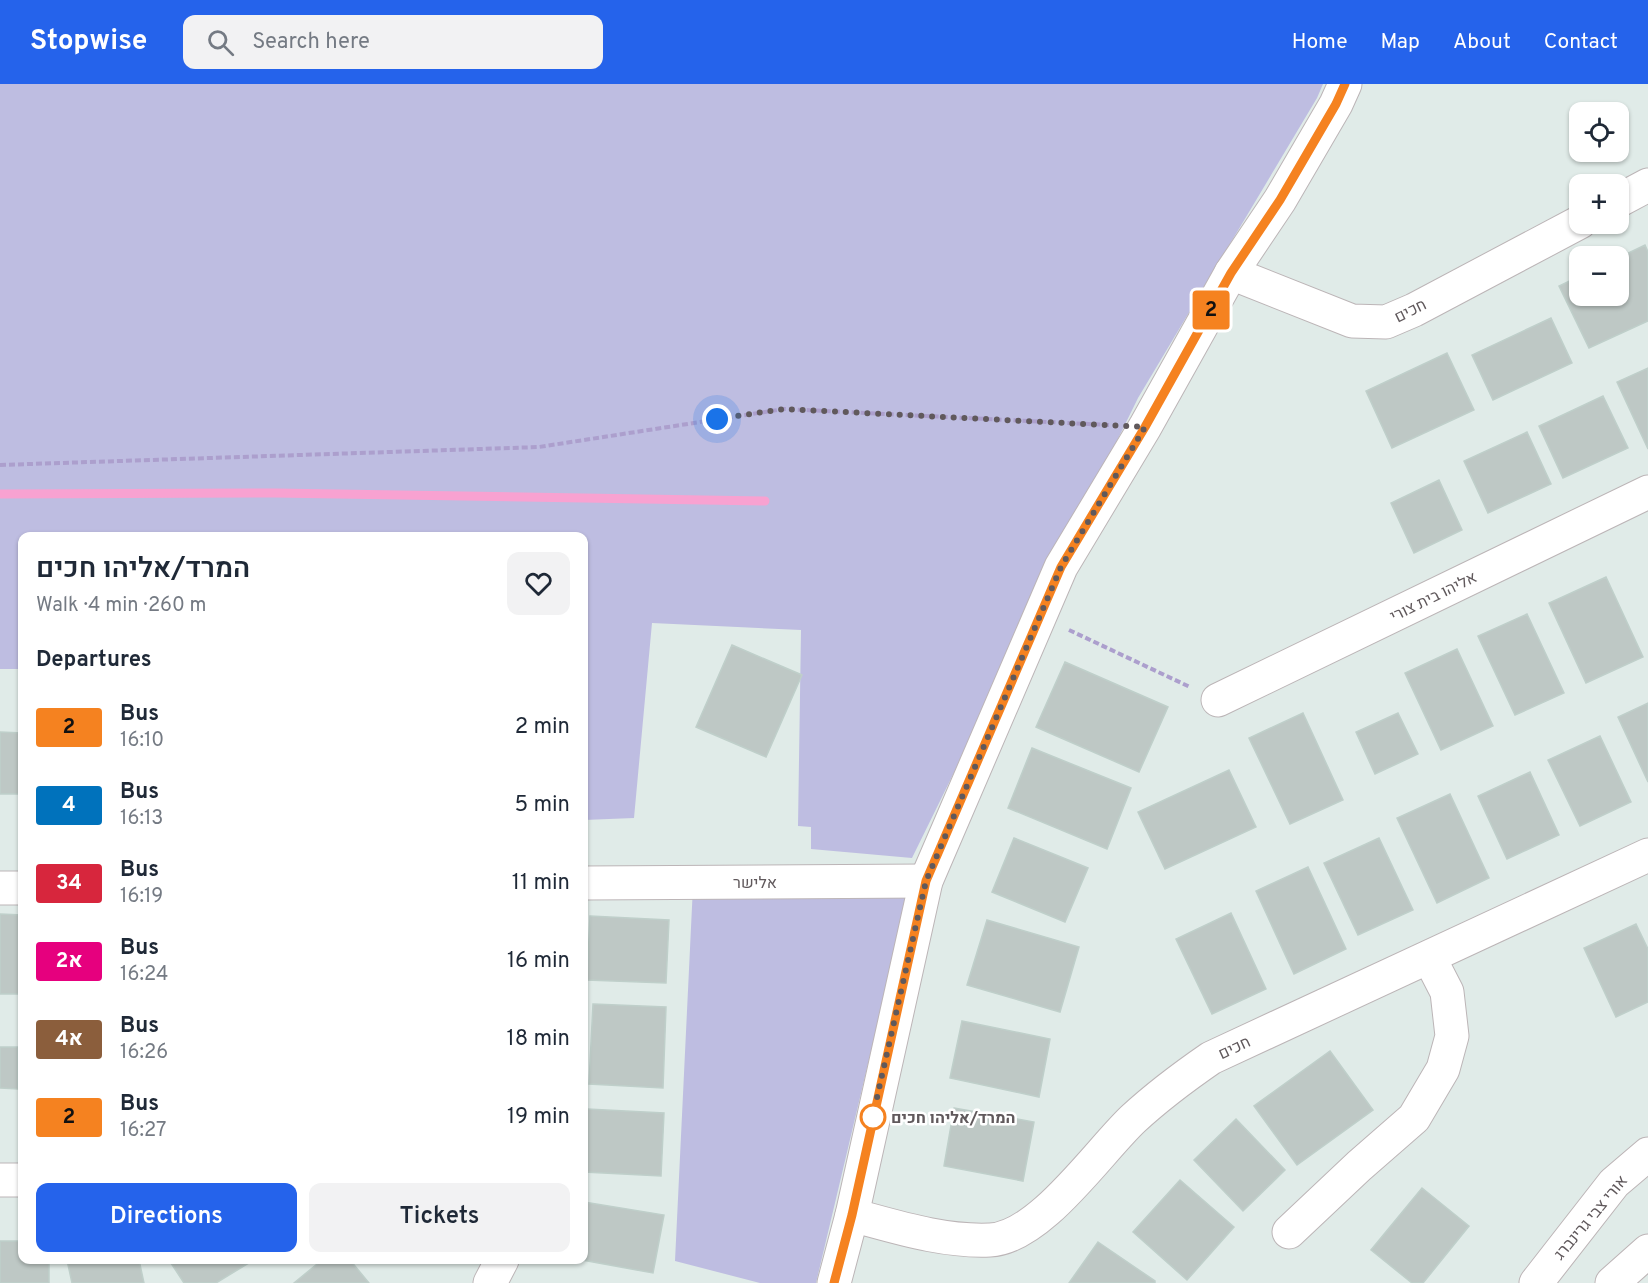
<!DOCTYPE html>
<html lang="en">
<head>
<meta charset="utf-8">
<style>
	body { margin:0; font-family:Overpass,Heebo,sans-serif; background:#f2f2f3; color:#1f2937; height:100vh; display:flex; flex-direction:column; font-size:22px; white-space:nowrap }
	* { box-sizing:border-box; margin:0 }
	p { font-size:20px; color:#747a83 }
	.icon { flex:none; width:33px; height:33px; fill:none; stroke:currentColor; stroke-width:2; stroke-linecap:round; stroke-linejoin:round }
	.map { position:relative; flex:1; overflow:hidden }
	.drawer { position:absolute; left:18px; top:448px; width:570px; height:732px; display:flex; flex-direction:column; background:#fff; border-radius:12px; box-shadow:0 2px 4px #0004 }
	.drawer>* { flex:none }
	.badge { padding:0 12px; border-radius:4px; font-size:21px; line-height:39px }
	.tools { position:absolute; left:1569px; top:18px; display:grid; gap:12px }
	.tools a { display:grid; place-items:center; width:60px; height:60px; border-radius:12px; background:#fff; box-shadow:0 2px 4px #0004; font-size:30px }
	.you { position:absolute; width:30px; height:30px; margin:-15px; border:4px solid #fff; border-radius:50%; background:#1a73e8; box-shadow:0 0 0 9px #1a73e833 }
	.map>.badge { position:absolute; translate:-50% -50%; box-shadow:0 0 0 3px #fff }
	h2 { padding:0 18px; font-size:22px; line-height:54px }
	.round { display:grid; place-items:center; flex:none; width:63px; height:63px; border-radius:12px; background:#f2f2f3 }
	.summary { display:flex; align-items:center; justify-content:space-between; height:102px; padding:0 18px }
	h1 { font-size:28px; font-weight:600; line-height:45px }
	.cta { display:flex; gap:12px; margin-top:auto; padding:12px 18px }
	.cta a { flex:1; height:69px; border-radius:12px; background:#2563eb; color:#fff; font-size:24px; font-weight:600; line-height:69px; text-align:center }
	.cta a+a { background:#f2f2f3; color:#1f2937 }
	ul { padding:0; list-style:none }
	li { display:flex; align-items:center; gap:18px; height:78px; padding:0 18px }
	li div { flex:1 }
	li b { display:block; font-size:22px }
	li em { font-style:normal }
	li .badge { min-width:66px; font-weight:700; text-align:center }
	header { display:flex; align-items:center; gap:36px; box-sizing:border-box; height:84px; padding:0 30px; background:#2563eb; color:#fff }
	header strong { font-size:28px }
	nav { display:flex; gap:33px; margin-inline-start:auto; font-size:21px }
	.search { width:420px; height:54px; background:#f2f2f3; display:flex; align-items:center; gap:15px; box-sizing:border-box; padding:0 21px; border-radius:12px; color:#747a83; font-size:22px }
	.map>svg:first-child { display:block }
	.green { fill:#bebde1 }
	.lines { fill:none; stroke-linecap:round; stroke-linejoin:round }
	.stream { stroke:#f8a2d1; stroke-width:9 }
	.building { fill:#bec8c5; stroke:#bfcfca; stroke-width:1.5 }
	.minor-casing { stroke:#bcb5b7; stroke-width:35 }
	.tertiary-casing { stroke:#bcb5b7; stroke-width:35 }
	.secondary-casing { stroke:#bcb4b6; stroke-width:35 }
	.path { stroke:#ac9fcd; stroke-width:4; stroke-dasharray:6 3; stroke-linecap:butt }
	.minor { stroke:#fff; stroke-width:33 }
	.tertiary { stroke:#fff; stroke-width:33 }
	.secondary { stroke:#fff; stroke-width:33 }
	.line-casing { stroke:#fff; stroke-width:14 }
	.line { stroke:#f58220; stroke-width:9 }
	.walk { stroke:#60595c; stroke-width:6; stroke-dasharray:0 10.8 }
	.stop-dot { fill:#fff; stroke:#f58220; stroke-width:3 }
	.labels { text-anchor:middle; stroke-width:5; stroke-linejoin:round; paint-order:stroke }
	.street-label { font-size:16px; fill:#60595c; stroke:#fff }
	.stop-label { font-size:16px; font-weight:bold; fill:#60595c; stroke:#fff; text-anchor:start }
</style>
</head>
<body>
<header>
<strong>Stopwise</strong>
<div class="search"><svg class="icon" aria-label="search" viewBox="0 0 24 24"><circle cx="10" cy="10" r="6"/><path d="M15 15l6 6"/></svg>Search here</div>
<nav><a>Home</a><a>Map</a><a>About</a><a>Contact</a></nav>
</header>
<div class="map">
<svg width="1648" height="1199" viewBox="0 0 1648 1199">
	<rect width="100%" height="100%" fill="#e0ebe8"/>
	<path class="green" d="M0,0H1323L1317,14L1138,314L912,774L811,765V743L798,742L801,546L652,539L634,734L584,736V453H22V585H0Z
		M693,802L908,811L816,1199H760L675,1177Z"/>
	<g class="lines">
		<path class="stream" d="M0,410L275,409L765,417"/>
	</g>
	<path class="building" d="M1645,161L1648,168V237L1589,264L1559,202L1580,192V212H1618V174Z
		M1551,234L1572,279L1493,316L1472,271Z
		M1447,269L1474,326L1392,364L1366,307Z
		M1648,284V365L1617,298Z
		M1603,312L1628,364L1563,394L1539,342Z
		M1527,348L1551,400L1488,429L1464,377Z
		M1439,396L1462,446L1414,469L1391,419Z
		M1606,493L1643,573L1586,599L1549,519Z
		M1527,530L1564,609L1515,631L1478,552Z
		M732,561L802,591L766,673L696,643Z
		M1457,565L1493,642L1441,666L1405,589Z
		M1065,578L1168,623L1139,688L1036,643Z
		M1648,619V698L1618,633Z
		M1303,629L1343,716L1290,740L1249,654Z
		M1398,629L1418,670L1375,690L1356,648Z
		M0,648L22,649V710H0Z
		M1600,652L1631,718L1580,742L1548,676Z
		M1032,664L1131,704L1107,765L1008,724Z
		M1229,686L1256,743L1165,785L1138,728Z
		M1530,688L1559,751L1507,775L1478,712Z
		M1450,710L1489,794L1437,819L1397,734Z
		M1014,754L1088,784L1065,838L992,808Z
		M1379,754L1413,826L1358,851L1324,779Z
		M1308,783L1346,865L1294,890L1256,807Z
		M1231,829L1266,905L1212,930L1176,855Z
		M0,830L22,831V910H0Z
		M590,832L669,836L666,899L587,896Z
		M987,836L1079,863L1060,928L967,901Z
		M1636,840L1648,865V918L1616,933L1584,864Z
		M593,920L666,923L663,1004L589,1000Z
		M962,937L1050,955L1039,1013L950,994Z
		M0,963H18V1005L0,1004Z
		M1330,967L1373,1026L1297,1081L1254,1022Z
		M954,1024L1034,1038L1023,1097L944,1082Z
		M587,1025L664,1029L661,1092L584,1088Z
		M1236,1035L1285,1086L1243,1127L1194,1076Z
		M1180,1096L1234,1143L1187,1196L1133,1148Z
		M1422,1104L1469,1142L1423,1199H1412L1371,1166Z
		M584,1118L664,1131L653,1189L582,1176H584Z
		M0,1157H22V1176H49V1199H0Z
		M1098,1158L1155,1197V1199H1069Z
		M67,1176H139L144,1199H72Z
		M169,1176H252V1177L216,1199H184Z
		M322,1176H350L369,1199H294Z"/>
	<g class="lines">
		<g class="minor-casing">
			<path id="minor" d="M1618,117L1648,101
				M1231,189L1352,237L1386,238L1414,226L1580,138
				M1218,616L1648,408
				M584,799L926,797
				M0,804H22
				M0,1096H22
				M852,1131C897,1143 943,1158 990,1156C1040,1154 1098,1068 1133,1035C1159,1011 1182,994 1211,974L1648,771
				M1289,1148L1359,1082L1414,1034L1443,985L1452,952L1447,908L1429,873
				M490,1199L502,1176"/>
		</g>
		<g class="tertiary-casing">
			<path id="tertiary" d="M834,1199L852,1131L926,797L1061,483L1145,343L1231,189L1280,116L1336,20L1345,0"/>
		</g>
		<g class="secondary-casing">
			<path id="secondary" d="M1536,1199L1614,1099L1648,1070
				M1612,1199L1648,1167"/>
		</g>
		<path class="path" d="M0,381L539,363L784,325L1109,341
			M1069,546L1190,603"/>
		<use href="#minor" class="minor"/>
		<use href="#tertiary" class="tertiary"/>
		<use href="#secondary" class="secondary"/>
	</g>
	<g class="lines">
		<g class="line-casing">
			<path id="line" d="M834,1199L852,1131L926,797L1061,483L1145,343L1231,189L1280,116L1336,20L1345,0"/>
		</g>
		<use href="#line" class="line"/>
		<path class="walk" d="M717,335L784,325L1145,343L1061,483L926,797L871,1040L873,1033"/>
	</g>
	<circle class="stop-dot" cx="873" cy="1033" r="12"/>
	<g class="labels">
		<g class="street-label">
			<text transform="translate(1410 226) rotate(-26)" y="6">חכים</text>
			<text transform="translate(1433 512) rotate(-26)" y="6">אליהו בית צורי</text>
			<text x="755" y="804">אלישר</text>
			<text transform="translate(1234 963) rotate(-25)" y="6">חכים</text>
			<text transform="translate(1590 1133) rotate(-50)" y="6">אורי צבי גרינברג</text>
		</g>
		<g class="stop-label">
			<text x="891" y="1039">המרד/אליהו חכים</text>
		</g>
	</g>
</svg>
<div class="tools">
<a><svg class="icon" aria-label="locate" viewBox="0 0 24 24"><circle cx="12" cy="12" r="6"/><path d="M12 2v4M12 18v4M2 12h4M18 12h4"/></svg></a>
<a>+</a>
<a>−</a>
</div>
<div class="you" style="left:717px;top:335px"></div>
<b class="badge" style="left:1211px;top:226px;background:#f58220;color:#111">2</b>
<section class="drawer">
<div class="summary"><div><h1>המרד/אליהו חכים</h1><p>Walk · 4 min · 260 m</p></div><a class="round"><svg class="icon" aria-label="heart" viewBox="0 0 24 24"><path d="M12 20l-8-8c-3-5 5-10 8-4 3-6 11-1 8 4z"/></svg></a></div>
<h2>Departures</h2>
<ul>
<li><span class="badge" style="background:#f58220;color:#111">2</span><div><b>Bus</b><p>16:10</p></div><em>2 min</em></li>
<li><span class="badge" style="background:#0072bc;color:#fff">4</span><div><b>Bus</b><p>16:13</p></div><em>5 min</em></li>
<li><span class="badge" style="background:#d7263d;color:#fff">34</span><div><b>Bus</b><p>16:19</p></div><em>11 min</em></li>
<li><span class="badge" style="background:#e6007e;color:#fff">2א</span><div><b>Bus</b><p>16:24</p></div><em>16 min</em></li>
<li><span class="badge" style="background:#8b5e3c;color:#fff">4א</span><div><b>Bus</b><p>16:26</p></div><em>18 min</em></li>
<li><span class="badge" style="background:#f58220;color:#111">2</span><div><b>Bus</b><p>16:27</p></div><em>19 min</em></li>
</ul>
<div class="cta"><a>Directions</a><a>Tickets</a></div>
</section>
</div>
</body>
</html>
